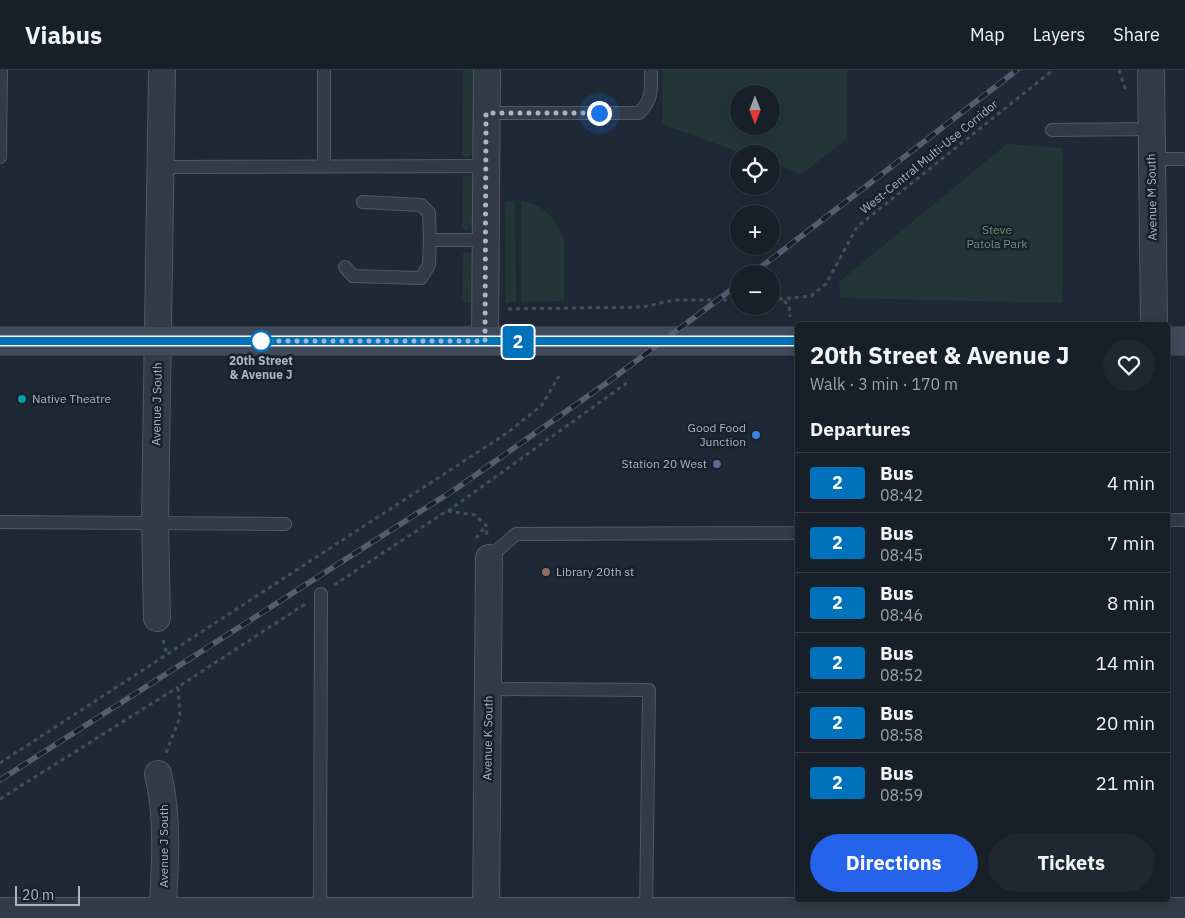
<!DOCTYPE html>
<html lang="en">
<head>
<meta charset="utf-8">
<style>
	body { margin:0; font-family:"IBM Plex Sans",sans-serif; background:#202730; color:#f1f3f6; height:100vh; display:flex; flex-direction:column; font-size:19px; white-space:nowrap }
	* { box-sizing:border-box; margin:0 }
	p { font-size:16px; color:#9ea2a8 }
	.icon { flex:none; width:28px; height:28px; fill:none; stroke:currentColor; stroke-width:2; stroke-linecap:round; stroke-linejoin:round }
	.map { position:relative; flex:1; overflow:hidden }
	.sheet { position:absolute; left:795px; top:252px; width:375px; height:580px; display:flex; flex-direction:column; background:#171f28; border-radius:5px; box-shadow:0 2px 12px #0003,0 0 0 1px #363d45 }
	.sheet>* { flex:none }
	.badge { padding:0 10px; border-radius:4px; font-size:18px; line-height:32px }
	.needle { width:32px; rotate:180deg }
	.fabs { position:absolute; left:730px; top:15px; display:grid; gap:10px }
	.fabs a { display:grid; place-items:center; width:50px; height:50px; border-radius:50%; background:#171f28; box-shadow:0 2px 12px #0003,0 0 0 1px #363d45; font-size:25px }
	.scale { position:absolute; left:15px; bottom:12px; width:65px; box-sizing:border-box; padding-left:5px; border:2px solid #adb5c4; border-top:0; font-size:14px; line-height:18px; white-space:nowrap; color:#adb5c4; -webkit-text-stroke:4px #18202b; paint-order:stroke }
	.you { position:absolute; width:25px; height:25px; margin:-12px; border:4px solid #fff; border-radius:50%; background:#1a73e8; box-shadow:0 0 0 8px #1a73e833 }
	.map>.badge { position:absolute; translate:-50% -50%; box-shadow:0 0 0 2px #fff }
	h2 { padding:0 15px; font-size:19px; line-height:45px }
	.round { display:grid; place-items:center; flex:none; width:52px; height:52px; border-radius:26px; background:#202730 }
	.headline { display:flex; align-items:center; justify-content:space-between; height:85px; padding:0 15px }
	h1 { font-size:24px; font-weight:700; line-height:38px }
	.button { display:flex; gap:10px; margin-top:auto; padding:10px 15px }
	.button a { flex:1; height:58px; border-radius:30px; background:#2563eb; color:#fff; font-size:20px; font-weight:700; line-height:58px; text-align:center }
	.button a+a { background:#202730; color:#f1f3f6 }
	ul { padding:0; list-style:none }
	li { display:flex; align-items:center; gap:15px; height:60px; padding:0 15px; border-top:1px solid #363d45 }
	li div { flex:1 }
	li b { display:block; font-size:19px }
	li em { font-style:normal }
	li .badge { min-width:55px; font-weight:700; text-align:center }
	header { display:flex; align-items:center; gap:30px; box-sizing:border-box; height:70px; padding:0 25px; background:#171f28; border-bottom:1px solid #363d45 }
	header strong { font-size:24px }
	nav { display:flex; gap:28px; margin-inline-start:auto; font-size:18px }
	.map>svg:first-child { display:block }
	.green { fill:#223638; fill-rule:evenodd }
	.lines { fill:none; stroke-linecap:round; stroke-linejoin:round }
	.lane-casing { stroke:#505865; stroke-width:14 }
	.street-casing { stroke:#505865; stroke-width:28 }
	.secondary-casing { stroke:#505865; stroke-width:29 }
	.path { stroke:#3f5255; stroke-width:3; stroke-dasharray:4 4; stroke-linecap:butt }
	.lane { stroke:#333b47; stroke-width:12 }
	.street { stroke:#333b47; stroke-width:26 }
	.secondary { stroke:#414a5a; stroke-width:28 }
	.rail-casing { stroke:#545e6e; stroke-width:5.5 }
	.rail { stroke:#18202b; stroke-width:4; stroke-dasharray:11; stroke-linecap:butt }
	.line-casing { stroke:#fff; stroke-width:11 }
	.line { stroke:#0072bc; stroke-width:8 }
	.walk { stroke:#adb5c4; stroke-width:5; stroke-dasharray:0 9 }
	.stop-dot { fill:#fff; stroke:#0072bc; stroke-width:2.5 }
	.culture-dot { fill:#0f9aa8; stroke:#18202b; stroke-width:2 }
	.shop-dot { fill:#3f7fe0; stroke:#18202b; stroke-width:2 }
	.service-dot { fill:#5c6f8a; stroke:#18202b; stroke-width:2 }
	.education-dot { fill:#8d6e63; stroke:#18202b; stroke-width:2 }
	.labels { text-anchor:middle; stroke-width:5; stroke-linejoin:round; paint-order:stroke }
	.street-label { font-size:12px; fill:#adb5c4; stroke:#18202b }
	.park-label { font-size:12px; fill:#659470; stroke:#18202b }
	.stop-label { font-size:12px; font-weight:bold; fill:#adb5c4; stroke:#18202b }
	.poi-label { font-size:12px; fill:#adb5c4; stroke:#18202b; text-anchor:start }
</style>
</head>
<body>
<header>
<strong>Viabus</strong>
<nav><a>Map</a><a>Layers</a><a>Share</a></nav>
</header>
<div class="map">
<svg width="1185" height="848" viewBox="0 0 1185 848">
	<rect width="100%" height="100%" fill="#1f2936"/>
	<path class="green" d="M463,0H476L475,78L469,87H462Z
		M663,0H847V69L801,104L771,93V84H744L662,54ZM739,24H771V56H739Z
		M1007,74L1063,78L1062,233L840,228L839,212Z
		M463,105H470L475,109L474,156L466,161L462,158Z
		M507,131H515L516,232L506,233L505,136Z
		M521,131C544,135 557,148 564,170V231L521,232Z
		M473,182V233L462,232L463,183Z"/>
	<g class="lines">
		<g class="lane-casing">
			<path id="lane" d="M486,43H639C653,29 651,20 651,0
				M1052,60L1152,59
				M0,87L1,0
				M1152,89H1185
				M324,96V0
				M161,97L486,96
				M363,132L421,135L429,143L430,170
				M345,197L353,206L421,208L429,195L430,170H486
				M1168,450H1185
				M0,452L285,454
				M489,488L516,464L798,463
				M489,619L649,620L646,845
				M320,843L321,524"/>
		</g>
		<g class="street-casing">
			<path id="street" d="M1151,0L1154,255
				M485,271L487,0
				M157,548L155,451L162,0
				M158,704C169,749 165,801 162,848
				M0,841H1185
				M486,848L489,488"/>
		</g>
		<g class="secondary-casing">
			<path id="secondary" d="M0,271H798
				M1168,271H1185"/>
		</g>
		<path class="path" d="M1119,0L1126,21
			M771,230L811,226L826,214L857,157L1053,0
			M784,231L789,235L790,247
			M508,239L643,237L674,230H739
			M448,441L628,312
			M476,468L486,456
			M334,515L447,441L475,445L486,455L487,465
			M163,570L167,584
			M166,683L180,647L178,617L305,534
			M0,693L507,363L542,335L559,306
			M0,729L178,617"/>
		<use href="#lane" class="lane"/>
		<use href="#street" class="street"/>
		<use href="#secondary" class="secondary"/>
		<g class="rail-casing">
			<path id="rail" d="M752,204L1017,0
				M0,710L457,418L608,312L739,214"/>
		</g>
		<use href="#rail" class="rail"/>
	</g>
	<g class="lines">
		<g class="line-casing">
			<path id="line" d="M0,271H798"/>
		</g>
		<use href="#line" class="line"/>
		<path class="walk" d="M261,271H485L486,43H599"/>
	</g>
	<circle class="stop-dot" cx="261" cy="271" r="10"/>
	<circle class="culture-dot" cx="22" cy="329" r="5"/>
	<circle class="shop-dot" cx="756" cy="365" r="5"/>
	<circle class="service-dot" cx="717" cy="394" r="5"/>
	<circle class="education-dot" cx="546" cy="502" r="5"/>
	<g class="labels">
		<g class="street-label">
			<text transform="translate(929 87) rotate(-39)" y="4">West-Central Multi-Use Corridor</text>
			<text transform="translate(1152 127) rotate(-91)" y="4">Avenue M South</text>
			<text transform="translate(157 334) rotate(-89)" y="4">Avenue J South</text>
			<text transform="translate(488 668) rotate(-89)" y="4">Avenue K South</text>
			<text transform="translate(164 776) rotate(-90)" y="4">Avenue J South</text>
		</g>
		<g class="park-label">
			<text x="997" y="164">Steve<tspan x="997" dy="14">Patola Park</tspan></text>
		</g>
		<g class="stop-label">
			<text x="261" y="295">20th Street<tspan x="261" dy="14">&amp; Avenue J</tspan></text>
		</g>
		<g class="poi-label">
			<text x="32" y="333">Native Theatre</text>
			<text x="746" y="362" text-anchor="end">Good Food<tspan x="746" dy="14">Junction</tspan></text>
			<text x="707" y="398" text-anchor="end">Station 20 West</text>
			<text x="556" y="506">Library 20th st</text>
		</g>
	</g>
</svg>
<div class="fabs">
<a><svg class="needle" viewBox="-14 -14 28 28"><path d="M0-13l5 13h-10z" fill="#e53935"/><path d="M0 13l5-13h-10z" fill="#9ea2a8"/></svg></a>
<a><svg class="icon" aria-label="locate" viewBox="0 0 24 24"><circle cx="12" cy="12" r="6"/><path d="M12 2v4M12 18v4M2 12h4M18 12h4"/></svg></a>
<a>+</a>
<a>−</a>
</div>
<div class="scale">20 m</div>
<div class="you" style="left:599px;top:43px"></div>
<b class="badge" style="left:518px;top:272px;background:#0072bc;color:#fff">2</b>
<section class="sheet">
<div class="headline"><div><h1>20th Street &amp; Avenue J</h1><p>Walk · 3 min · 170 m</p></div><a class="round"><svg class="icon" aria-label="heart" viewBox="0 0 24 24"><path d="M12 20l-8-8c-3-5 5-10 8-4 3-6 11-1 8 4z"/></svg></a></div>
<h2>Departures</h2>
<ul>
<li><span class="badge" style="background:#0072bc;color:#fff">2</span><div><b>Bus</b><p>08:42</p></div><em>4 min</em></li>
<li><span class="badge" style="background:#0072bc;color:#fff">2</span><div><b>Bus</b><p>08:45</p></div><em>7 min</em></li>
<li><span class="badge" style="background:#0072bc;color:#fff">2</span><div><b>Bus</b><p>08:46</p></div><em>8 min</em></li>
<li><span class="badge" style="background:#0072bc;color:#fff">2</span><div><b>Bus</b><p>08:52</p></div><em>14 min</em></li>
<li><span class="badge" style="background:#0072bc;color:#fff">2</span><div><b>Bus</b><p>08:58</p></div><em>20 min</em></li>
<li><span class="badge" style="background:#0072bc;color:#fff">2</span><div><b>Bus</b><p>08:59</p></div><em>21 min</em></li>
</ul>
<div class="button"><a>Directions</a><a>Tickets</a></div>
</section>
</div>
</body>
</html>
